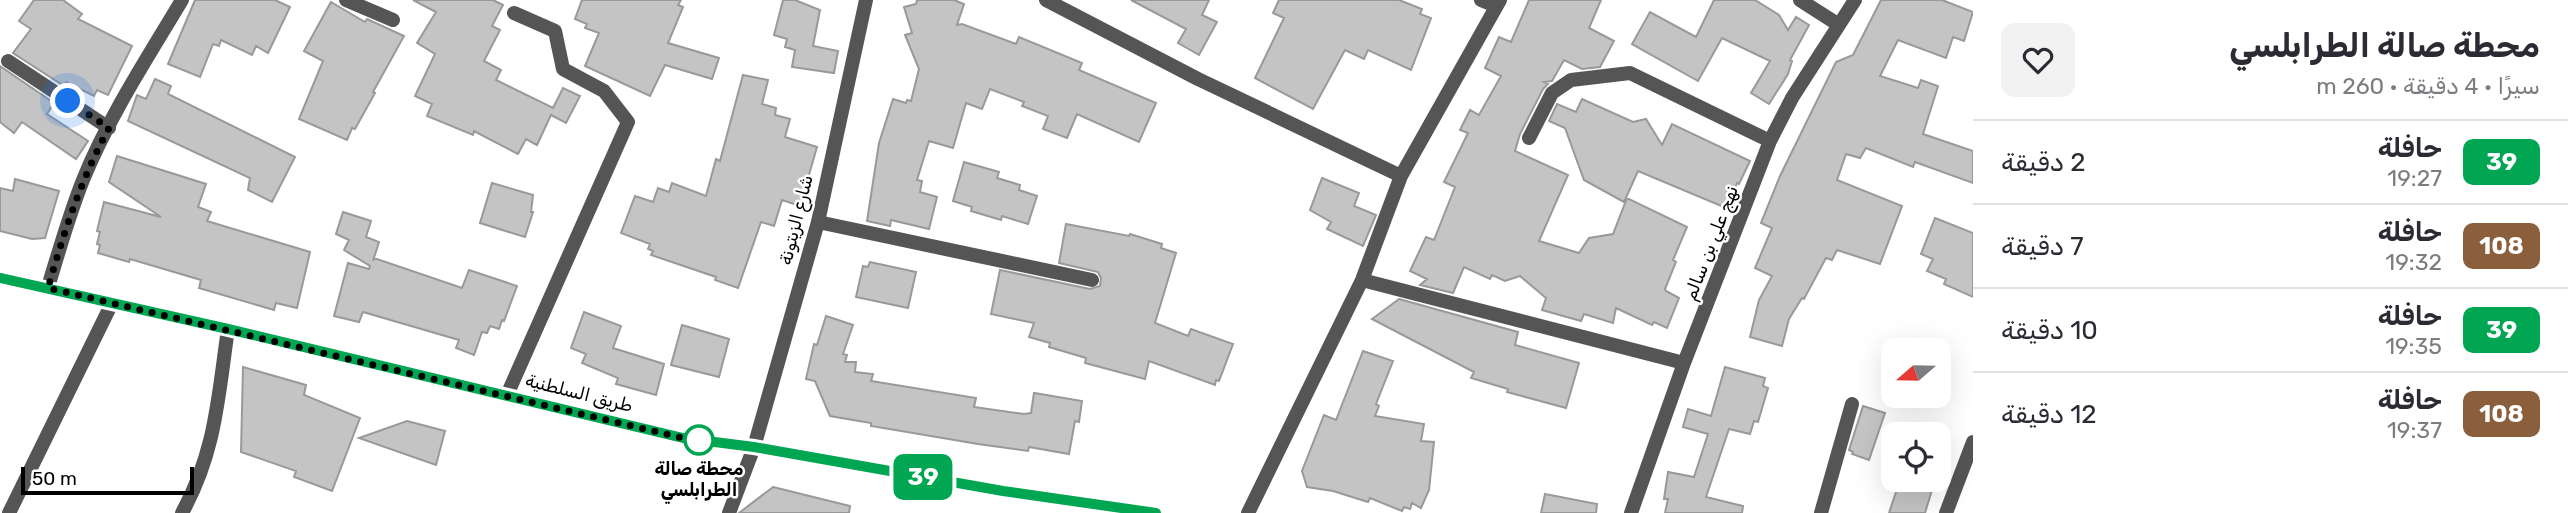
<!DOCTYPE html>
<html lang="ar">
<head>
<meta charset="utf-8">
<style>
	body { margin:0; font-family:Rubik,"Noto Naskh Arabic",sans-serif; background:#f2f2f3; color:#2b2b33; direction:rtl; height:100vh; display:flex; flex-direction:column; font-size:26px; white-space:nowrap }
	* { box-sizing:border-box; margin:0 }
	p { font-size:23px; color:#7c7c81 }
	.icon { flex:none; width:38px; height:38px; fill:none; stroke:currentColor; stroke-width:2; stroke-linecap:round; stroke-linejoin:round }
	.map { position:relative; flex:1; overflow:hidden; direction:ltr }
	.details { display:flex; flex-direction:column; background:#fff; width:595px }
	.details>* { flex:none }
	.badge { padding:0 14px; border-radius:10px; font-size:24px; line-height:46px }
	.needle { width:46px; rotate:250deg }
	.tools { position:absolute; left:1881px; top:338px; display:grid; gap:14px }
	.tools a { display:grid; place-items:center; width:70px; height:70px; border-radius:14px; background:#fff; box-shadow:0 7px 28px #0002; font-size:35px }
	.scale { position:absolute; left:21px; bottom:18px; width:173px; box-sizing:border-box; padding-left:7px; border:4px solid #000; border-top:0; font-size:19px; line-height:24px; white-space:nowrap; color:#000; -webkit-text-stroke:5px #fff; paint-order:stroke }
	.you { position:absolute; width:35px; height:35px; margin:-18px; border:5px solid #fff; border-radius:50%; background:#1a73e8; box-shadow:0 0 0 10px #1a73e833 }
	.map>.badge { position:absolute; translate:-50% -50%; box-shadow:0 0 0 4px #fff }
	.round { display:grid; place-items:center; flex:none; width:74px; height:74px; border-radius:14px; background:#f2f2f3 }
	.headline { display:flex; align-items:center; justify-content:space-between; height:119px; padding:0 28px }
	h1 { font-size:33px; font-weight:700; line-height:52px }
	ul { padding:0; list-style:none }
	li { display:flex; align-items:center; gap:21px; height:84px; padding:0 28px; border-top:2px solid #e1e1e2 }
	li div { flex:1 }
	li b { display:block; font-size:26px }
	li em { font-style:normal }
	li .badge { min-width:77px; font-weight:700; text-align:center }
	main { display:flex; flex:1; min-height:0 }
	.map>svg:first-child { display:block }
	.building { fill:#c4c4c4; stroke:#999; stroke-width:2 }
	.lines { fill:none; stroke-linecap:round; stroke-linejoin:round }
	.minor { stroke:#555; stroke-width:14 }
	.tertiary { stroke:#555; stroke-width:14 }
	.secondary { stroke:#222; stroke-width:14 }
	.line-casing { stroke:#fff; stroke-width:16 }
	.line { stroke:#00a651; stroke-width:10 }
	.walk { stroke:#000; stroke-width:7; stroke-dasharray:0 12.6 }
	.stop-dot { fill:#fff; stroke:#00a651; stroke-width:3.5 }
	.labels { text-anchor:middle; stroke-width:5; stroke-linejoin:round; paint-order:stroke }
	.street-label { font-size:18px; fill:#000; stroke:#fff }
	.stop-label { font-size:18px; font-weight:bold; fill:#000; stroke:#fff }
</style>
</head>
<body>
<main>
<section class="details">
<div class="headline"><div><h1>محطة صالة الطرابلسي</h1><p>سيرًا · 4 دقيقة · 260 m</p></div><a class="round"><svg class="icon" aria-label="heart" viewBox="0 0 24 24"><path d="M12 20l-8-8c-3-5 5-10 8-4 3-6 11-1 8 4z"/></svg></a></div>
<ul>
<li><span class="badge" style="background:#00a651;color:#fff">39</span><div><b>حافلة</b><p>19:27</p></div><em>2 دقيقة</em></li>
<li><span class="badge" style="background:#8b5e3c;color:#fff">108</span><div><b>حافلة</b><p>19:32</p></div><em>7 دقيقة</em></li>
<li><span class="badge" style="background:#00a651;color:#fff">39</span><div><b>حافلة</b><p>19:35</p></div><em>10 دقيقة</em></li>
<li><span class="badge" style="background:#8b5e3c;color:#fff">108</span><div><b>حافلة</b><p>19:37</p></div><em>12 دقيقة</em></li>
</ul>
</section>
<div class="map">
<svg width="1973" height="513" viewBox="0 0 1973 513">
	<rect width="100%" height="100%" fill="#fff"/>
	<path class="building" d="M34,0H63L82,14L78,19L132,46L108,95L97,90L94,96L66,82L64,86L13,53L31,29L19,21Z
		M195,0H275L290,7L268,53L256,46L252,55L221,40L219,46L213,44L200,77L168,64Z
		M413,0H493L503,5L492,26L500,30L484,61L501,70L496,80L553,108L563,88L580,96L566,123L551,115L537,145L526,139L518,154L474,131L473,135L427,116L432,104L415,96L435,54L417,43L436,12Z
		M582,0H681L678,5L683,7L668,43L719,58L712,79L665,65L650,96L585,66L599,33L585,28L587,24L575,19Z
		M783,0H795L820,10L813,46L838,51L834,73L792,67L795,50L785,47L787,39L774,35Z
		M917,0H954L964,4L957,25L962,24L1016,44L1019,37L1082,63L1079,70L1156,103L1139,142L1077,114L1067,138L1043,129L1048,116L1022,106L1024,102L990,89L982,109L966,103L953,148L929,141L917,180L922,181L920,192L937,197L929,229L891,220L890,226L867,221L879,143L893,99L906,103L907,100L911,101L919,69L905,35L912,33L904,7L916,4Z
		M1131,0H1209L1202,15L1217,22L1199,55L1178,43L1186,29Z
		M1279,0H1399L1422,9L1420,14L1431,18L1411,70L1368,50L1364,59L1345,50L1313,109L1255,78L1284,18L1273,13Z
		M1529,0H1601L1589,28L1614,41L1600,67L1582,69L1564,60L1552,81L1544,82L1548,84L1543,89L1520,134L1515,151L1568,175L1539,241L1579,253L1589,238L1613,234L1627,198L1687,227L1673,260L1676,262L1665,289L1666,291L1679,298L1667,328L1654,322L1652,325L1616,308L1613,323L1584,314L1581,321L1542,310L1546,298L1520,276L1505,281L1492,275L1490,279L1464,267L1453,293L1420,285L1427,279L1410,271L1426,237L1434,240L1455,187L1444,182L1468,133L1460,130L1470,110L1479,115L1501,76L1485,68L1499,37L1511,42Z
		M1714,0H1755L1779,15L1788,30L1796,17L1809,25L1790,60L1792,61L1788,74L1769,104L1751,93L1770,61L1722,38L1698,81L1632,44L1650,12L1696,37Z
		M1881,0H1942L1973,12L1964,41L1953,37L1946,58L1898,40L1880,76L1918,88L1921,80L1938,86L1923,134L1973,151V183L1915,162L1913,167L1866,148L1860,158L1846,154L1837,180L1902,206L1880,264L1837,250L1832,260L1826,258L1804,299L1802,298L1789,319L1782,346L1750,337L1759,300L1772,276L1755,268L1772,228L1761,223L1780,176L1836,62L1853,55Z
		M331,2L365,22L367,19L404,36L373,92L375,93L355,129L352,128L347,140L299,119L323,61L304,51Z
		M0,66L54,103L47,114L88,141L76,159L22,122L14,133L0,122Z
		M743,75L768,80L762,104L776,108L775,115L790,119L785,137L817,147L800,206L782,200L774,226L761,222L738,288L715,280L716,277L651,255L653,251L648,249L650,244L621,233L635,196L653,202L658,188L669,192L672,183L706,196L716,159L720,161Z
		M155,79L171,86L168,94L295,157L272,202L248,190L250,178L128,121L137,95L146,99Z
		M1582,99L1633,122L1646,119L1662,145L1672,124L1750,161L1739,184L1737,183L1726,208L1638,171L1624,202L1584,180L1565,128L1549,121L1557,104L1576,112Z
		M117,156L206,184L198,207L211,212L207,221L310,252L297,308L276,303L274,310L199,288L201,280L130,259L129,262L98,253L100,245L97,244L100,232L97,231L104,202L161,217L109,182Z
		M964,162L999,172L997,178L1020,185L1019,190L1037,196L1028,224L1002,216L1001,220L971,211L972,207L953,201Z
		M1322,178L1359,193L1354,206L1376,215L1363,246L1327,229L1331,222L1310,210Z
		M15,179L59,191L45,238L32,239L0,231V188L13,191Z
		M492,183L533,195L531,212H533L525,237L480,223Z
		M343,212L371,221L366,237L379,242L373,261L374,258L462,288L469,270L517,286L504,321L502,320L499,329L490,326L487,333L482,332L474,355L456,348L459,340L363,312L359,322L334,316L348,263L369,269L370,266L344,250L349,240L336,234Z
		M1935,218L1973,233V297L1944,284L1946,279L1927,271L1933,259L1921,254Z
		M1066,224L1129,236L1130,234L1162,244L1161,248L1176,253L1155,323L1188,336L1191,329L1233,344L1219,381L1216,380L1215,385L1149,361L1145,379L1085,363L1086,358L1049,347L1050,343L1029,337L1034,323L991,314L1000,270L1090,289L1100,286L1101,278L1098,272L1059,263Z
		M870,262L916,272L908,308L856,297L863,266L868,267Z
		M1399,299L1518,332L1515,345L1579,363L1566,408L1507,392L1508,389L1471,378L1474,372L1372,319Z
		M584,312L621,326L613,348L664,364L656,395L616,384L618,378L582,363L586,354L571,348Z
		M826,316L853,325L843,354L847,355L845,362H856L855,372L873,374L871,381L976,398L974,407L1024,414L1031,413L1034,393L1082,401L1079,422L1075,421L1069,454L1029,447L1028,451L978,444L871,426V423L830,416L815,381L806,379L814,344L817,345Z
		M682,325L729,339L719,377L671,365Z
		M1363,351L1393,361L1376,404L1379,406L1375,416L1424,424L1421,441L1434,442L1429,490L1421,508L1412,503L1410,509L1404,507L1402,511L1370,498L1368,502L1333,491L1307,487L1302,471L1324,415L1336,420Z
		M243,367L306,385L304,395L360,418L332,491L294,477L296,471L241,452Z
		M1725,367L1765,378L1763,386L1768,388L1758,422L1754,421L1750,434L1729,429L1706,497L1743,506L1742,513H1665L1668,499H1664L1668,472L1694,477L1708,434L1683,427L1688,409L1711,416Z
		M1863,406L1885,413L1869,460L1852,454L1853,452L1849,450Z
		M407,421L445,431L436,465L359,438Z
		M1900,480H1935L1925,513H1889Z
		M773,487L850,506L849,513H739Z
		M1545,494L1597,504L1596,513H1541Z"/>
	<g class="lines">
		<path class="minor" d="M346,0L393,20
			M1046,0L1198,79L1401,176L1362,280L1248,513
			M1481,0L1496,6
			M1800,0L1839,25
			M8,61L109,128
			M1529,138L1552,93L1571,80L1630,73L1770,141
			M1401,176L1500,0
			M818,222L1092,280
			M1362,280L1684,363
			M48,287C59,251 69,215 83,180C108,118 148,57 182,0
			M507,395L628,122L604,91L563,69L555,31L514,13
			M9,513L112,303
			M182,513C216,451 218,397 228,329
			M729,513L754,447
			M1631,513L1684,363L1770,141L1792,98L1855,0
			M1821,513L1852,404
			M1946,513L1973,442"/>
		<path class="tertiary" d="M754,447L818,222L866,0"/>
		<path class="secondary" d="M0,278L228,329L683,438L754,447L1003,491L1156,513"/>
	</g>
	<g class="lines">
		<g class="line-casing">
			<path id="line" d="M0,278L228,329L683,438L754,447L1003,491L1156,513"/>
		</g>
		<use href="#line" class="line"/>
		<path class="walk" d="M68,101L109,128C81,179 64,232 48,288L683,438L706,441L699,440"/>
	</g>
	<circle class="stop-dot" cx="699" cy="440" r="14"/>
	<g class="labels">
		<g class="street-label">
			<text transform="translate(796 220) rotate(-76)" y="6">شارع الزيتونة</text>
			<text transform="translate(1711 243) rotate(-69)" y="6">نهج علي بن سالم</text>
			<text transform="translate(579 393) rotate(14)" y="6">طريق السلطنية</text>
		</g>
		<g class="stop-label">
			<text x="699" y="475">محطة صالة<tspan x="699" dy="21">الطرابلسي</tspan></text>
		</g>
	</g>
</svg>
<div class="tools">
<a><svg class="needle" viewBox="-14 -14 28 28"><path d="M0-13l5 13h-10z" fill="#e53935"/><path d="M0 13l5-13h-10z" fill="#7c7c81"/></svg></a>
<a><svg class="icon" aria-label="locate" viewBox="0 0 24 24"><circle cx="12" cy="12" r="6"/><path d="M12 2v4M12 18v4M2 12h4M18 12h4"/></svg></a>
</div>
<div class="scale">50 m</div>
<div class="you" style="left:68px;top:101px"></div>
<b class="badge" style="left:923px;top:477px;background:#00a651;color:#fff">39</b>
</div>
</main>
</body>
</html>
